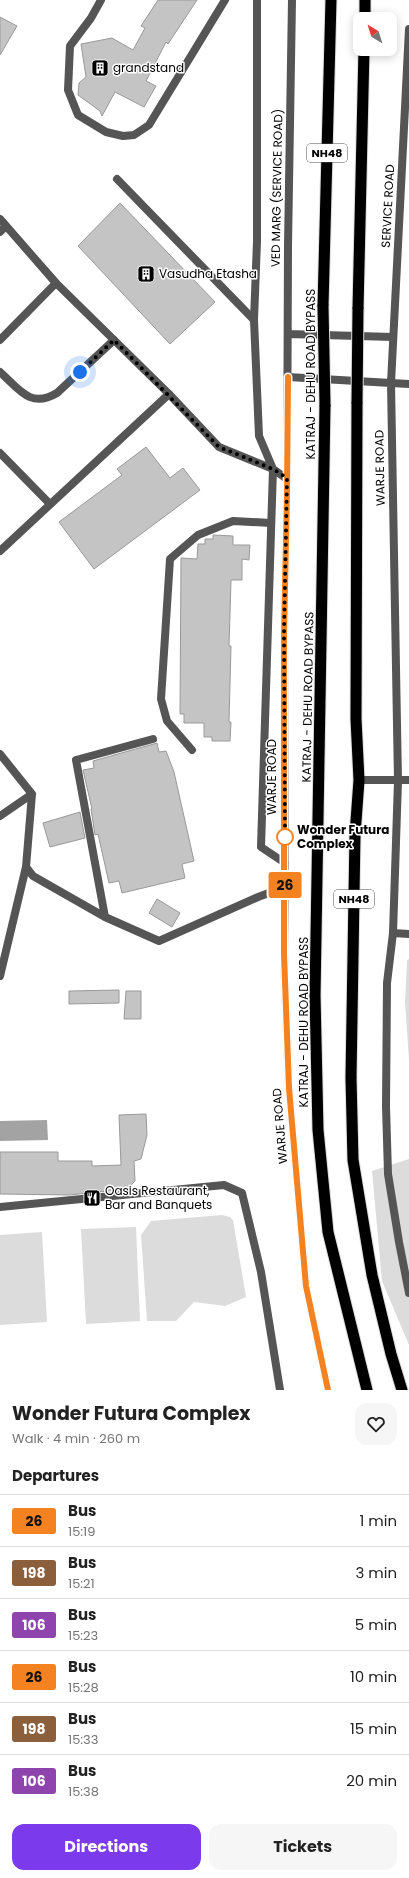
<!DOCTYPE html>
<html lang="en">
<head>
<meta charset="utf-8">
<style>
	body { margin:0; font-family:Poppins,sans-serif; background:#f6f6f6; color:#222; height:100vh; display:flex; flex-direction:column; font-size:15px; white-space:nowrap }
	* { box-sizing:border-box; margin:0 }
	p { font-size:13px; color:#767676 }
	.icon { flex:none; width:22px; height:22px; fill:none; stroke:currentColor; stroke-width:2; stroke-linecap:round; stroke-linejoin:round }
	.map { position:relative; height:1390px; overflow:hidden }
	.sheet { display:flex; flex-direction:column; background:#fff; flex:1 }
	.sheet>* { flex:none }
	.badge { padding:0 8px; border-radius:3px; font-size:14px; line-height:26px }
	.needle { width:26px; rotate:322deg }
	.fabs { position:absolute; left:353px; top:12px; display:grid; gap:8px }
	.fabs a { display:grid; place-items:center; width:44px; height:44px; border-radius:8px; background:#fff; box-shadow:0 2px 10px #0003; font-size:20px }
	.you { position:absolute; width:20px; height:20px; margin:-10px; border:3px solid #fff; border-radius:50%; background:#1a73e8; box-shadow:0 0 0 6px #1a73e833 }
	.map>.badge { position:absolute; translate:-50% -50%; box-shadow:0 0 0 2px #fff }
	h2 { padding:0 12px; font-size:15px; line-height:36px }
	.round { display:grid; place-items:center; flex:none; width:42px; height:42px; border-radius:12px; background:#f6f6f6 }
	.head { display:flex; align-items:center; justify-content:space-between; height:68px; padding:0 12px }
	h1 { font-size:19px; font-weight:700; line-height:30px }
	.cta { display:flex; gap:8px; margin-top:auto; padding:8px 12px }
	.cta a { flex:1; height:46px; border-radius:12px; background:#7c3aed; color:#fff; font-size:16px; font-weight:700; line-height:46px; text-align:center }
	.cta a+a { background:#f6f6f6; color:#222 }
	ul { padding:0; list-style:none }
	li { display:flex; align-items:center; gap:12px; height:52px; padding:0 12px; border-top:1px solid #e0e0e0 }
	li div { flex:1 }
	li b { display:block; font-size:15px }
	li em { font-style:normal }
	li .badge { min-width:44px; font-weight:700; text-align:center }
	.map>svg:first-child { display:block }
	.green { fill:#dcdcdc }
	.water { fill:#a3a3a3 }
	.building { fill:#c4c4c4; stroke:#999 }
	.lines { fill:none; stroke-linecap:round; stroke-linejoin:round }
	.trunk-casing { stroke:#dbdbdb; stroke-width:13 }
	.service { stroke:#555; stroke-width:8 }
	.minor { stroke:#555; stroke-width:8 }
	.tertiary { stroke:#555; stroke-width:8 }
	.trunk { stroke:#000; stroke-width:11 }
	.trunk-bridge-casing { stroke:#dbdbdb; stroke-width:13; stroke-linecap:butt }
	.trunk-bridge { stroke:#000; stroke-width:11 }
	.line-casing { stroke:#fff; stroke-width:9 }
	.line { stroke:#f58220; stroke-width:6 }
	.walk { stroke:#000; stroke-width:4; stroke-dasharray:0 7.2 }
	.stop-dot { fill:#fff; stroke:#f58220; stroke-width:2 }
	.labels { text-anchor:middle; stroke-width:3; stroke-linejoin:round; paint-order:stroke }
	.shield { fill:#fff; stroke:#4c4c4c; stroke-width:1 }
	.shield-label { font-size:11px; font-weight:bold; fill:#000 }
	.poi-label { font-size:12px; fill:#000; stroke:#fff; text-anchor:start }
	.street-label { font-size:12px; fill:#000; stroke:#fff }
	.stop-label { font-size:12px; font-weight:bold; fill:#000; stroke:#fff; text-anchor:start }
</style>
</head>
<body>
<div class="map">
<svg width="409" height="1390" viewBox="0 0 409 1390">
	<rect width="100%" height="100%" fill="#fff"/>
	<path class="green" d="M409,959V1060L405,1002L407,960Z
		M409,1159V1345L382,1281L372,1171Z
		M222,1215L230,1217L233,1220L246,1297L225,1306L194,1302L176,1321H147L141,1235L151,1221Z
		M136,1227L140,1321L86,1324L81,1229Z
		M42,1232L47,1322L0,1325V1235Z"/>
	<path class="water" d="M47,1120L48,1140L0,1141V1121Z"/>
	<path class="building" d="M158,0H197L168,44L166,42L146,81L156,86L144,107L115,92L102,116L100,111L78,95L79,83L86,77L81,44L112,38L133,50L145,28L141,26Z
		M0,17L17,26L0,55Z
		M120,203L215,302L170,344L78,246Z
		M146,447L170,478L183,468L200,490L94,569L59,522L122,475L117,469Z
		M213,535L233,536V545H250L249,560L242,559V580H231L229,646H231L229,722H231L230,741H212V737H204V723H184V714H180L181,558L197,559L198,544H205V539H213Z
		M157,743L159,752L166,751L174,772L194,861L182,864L185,878L122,893L119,881L109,883L98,834L95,835L91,809H92L83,770L94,768L93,761Z
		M80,812L85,838L50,847L43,823Z
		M157,899L180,913L172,927L149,913Z
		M119,990V1003L69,1004V991Z
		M126,991H141V1019H124Z
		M146,1114L147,1135L141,1159L134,1161L135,1181L127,1189L69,1195L0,1194V1152H58V1161H92V1166L121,1165L119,1115Z"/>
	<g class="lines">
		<g class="trunk-casing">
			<path id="trunk" d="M365,19V0
				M323,306L331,0
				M358,309L364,49
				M357,402L356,719L359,780L355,835L351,1078L353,1160L372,1275L391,1354L402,1390
				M325,405L315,995L318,1130L328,1232L367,1390"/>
		</g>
		<path class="service" d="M101,0L91,18L70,46L68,90L78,115L106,132L123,136L134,135L149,125L225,0
			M117,179L254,320
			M0,232L6,226
			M0,340L56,283
			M0,372C19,389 30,409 57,393L114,340
			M391,383L409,384
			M0,453L50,504
			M0,551L169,394
			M192,750L167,721L161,699L170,559L198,535L233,521L271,523
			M0,754L32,794L26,867L33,876L105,917L159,941L258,897L285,887
			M359,780H409
			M0,816L32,794
			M105,917L76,760L153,739
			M0,976L26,867
			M0,1207L224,1185L242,1193L261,1272L280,1390"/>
		<path class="minor" d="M257,0V241L254,320L259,436L273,469
			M0,219L56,283L169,394L219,447L273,469
			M285,863L261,847L273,469L287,479"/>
		<path class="tertiary" d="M292,0L288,246L287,494L284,634L285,887L284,954L289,1088L306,1286L328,1390
			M409,29L391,383L398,781L393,933L387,983L386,1106L388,1174L399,1242L409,1293
			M288,334L393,337
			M288,377L391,383
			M393,933L409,934"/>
		<use href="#trunk" class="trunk"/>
		<g class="trunk-bridge-casing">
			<path id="trunk-bridge" d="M323,306L325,405
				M357,402L358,309"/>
		</g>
		<use href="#trunk-bridge" class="trunk-bridge"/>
	</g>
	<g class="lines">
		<g class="line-casing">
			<path id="line" d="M288,377L287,494L284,634V954L289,1088L306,1286L328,1390"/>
		</g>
		<use href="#line" class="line"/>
		<path class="walk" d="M80,372L114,340L219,447L273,469L287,478L284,634L285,837"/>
	</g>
	<defs>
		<g id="building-square" transform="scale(0.9)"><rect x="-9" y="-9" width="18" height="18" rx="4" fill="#000" stroke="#fff"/><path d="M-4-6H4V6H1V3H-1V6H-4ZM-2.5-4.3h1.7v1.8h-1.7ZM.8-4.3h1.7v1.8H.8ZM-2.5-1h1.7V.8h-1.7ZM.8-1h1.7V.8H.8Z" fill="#fff"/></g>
		<g id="restaurant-square" transform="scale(0.9)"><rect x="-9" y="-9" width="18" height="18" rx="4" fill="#000" stroke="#fff"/><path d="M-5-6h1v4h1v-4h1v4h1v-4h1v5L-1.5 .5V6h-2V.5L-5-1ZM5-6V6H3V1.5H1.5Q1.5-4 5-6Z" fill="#fff"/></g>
	</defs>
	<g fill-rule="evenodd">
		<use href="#building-square" x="100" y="68"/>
		<use href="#building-square" x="146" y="274"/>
		<use href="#restaurant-square" x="92" y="1198"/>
	</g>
	<circle class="stop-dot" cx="285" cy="837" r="8"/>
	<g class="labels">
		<g class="shield">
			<rect x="307" y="144" width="40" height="18" rx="3"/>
			<rect x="334" y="890" width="40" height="18" rx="3"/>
		</g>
		<g class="shield-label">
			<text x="327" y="157">NH48</text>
			<text x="354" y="903">NH48</text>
		</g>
		<g class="poi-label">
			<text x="113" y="72">grandstand</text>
			<text x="159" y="278">Vasudha Etasha</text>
			<text x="105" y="1195">Oasis Restaurant,<tspan x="105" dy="14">Bar and Banquets</tspan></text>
		</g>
		<g class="street-label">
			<text transform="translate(277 188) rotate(-89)" y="4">VED MARG (SERVICE ROAD)</text>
			<text transform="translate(388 206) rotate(-87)" y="4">SERVICE ROAD</text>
			<text transform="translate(311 374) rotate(-90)" y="4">KATRAJ - DEHU ROAD BYPASS</text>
			<text transform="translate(380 468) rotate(-91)" y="4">WARJE ROAD</text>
			<text transform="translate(308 697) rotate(-89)" y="4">KATRAJ - DEHU ROAD BYPASS</text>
			<text transform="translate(272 777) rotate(-90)" y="4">WARJE ROAD</text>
			<text transform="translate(304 1022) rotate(-90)" y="4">KATRAJ - DEHU ROAD BYPASS</text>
			<text transform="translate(280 1126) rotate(-95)" y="4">WARJE ROAD</text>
		</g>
		<g class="stop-label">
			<text x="297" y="834">Wonder Futura<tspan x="297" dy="14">Complex</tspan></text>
		</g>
	</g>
</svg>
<div class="fabs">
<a><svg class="needle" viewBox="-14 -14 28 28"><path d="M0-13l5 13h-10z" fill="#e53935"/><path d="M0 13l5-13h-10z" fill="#767676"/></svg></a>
</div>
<div class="you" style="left:80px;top:372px"></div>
<b class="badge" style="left:285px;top:885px;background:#f58220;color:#111">26</b>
</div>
<section class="sheet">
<div class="head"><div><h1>Wonder Futura Complex</h1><p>Walk · 4 min · 260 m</p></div><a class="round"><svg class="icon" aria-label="heart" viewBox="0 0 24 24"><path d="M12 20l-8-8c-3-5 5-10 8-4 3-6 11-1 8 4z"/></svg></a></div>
<h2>Departures</h2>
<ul>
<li><span class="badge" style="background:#f58220;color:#111">26</span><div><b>Bus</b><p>15:19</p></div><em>1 min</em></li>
<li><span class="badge" style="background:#8b5e3c;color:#fff">198</span><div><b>Bus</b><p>15:21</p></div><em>3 min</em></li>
<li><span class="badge" style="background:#8e44ad;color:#fff">106</span><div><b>Bus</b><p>15:23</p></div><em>5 min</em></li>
<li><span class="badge" style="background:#f58220;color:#111">26</span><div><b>Bus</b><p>15:28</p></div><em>10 min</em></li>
<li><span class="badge" style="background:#8b5e3c;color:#fff">198</span><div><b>Bus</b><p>15:33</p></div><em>15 min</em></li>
<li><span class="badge" style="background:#8e44ad;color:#fff">106</span><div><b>Bus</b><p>15:38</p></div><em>20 min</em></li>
</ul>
<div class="cta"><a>Directions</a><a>Tickets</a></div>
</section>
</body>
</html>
